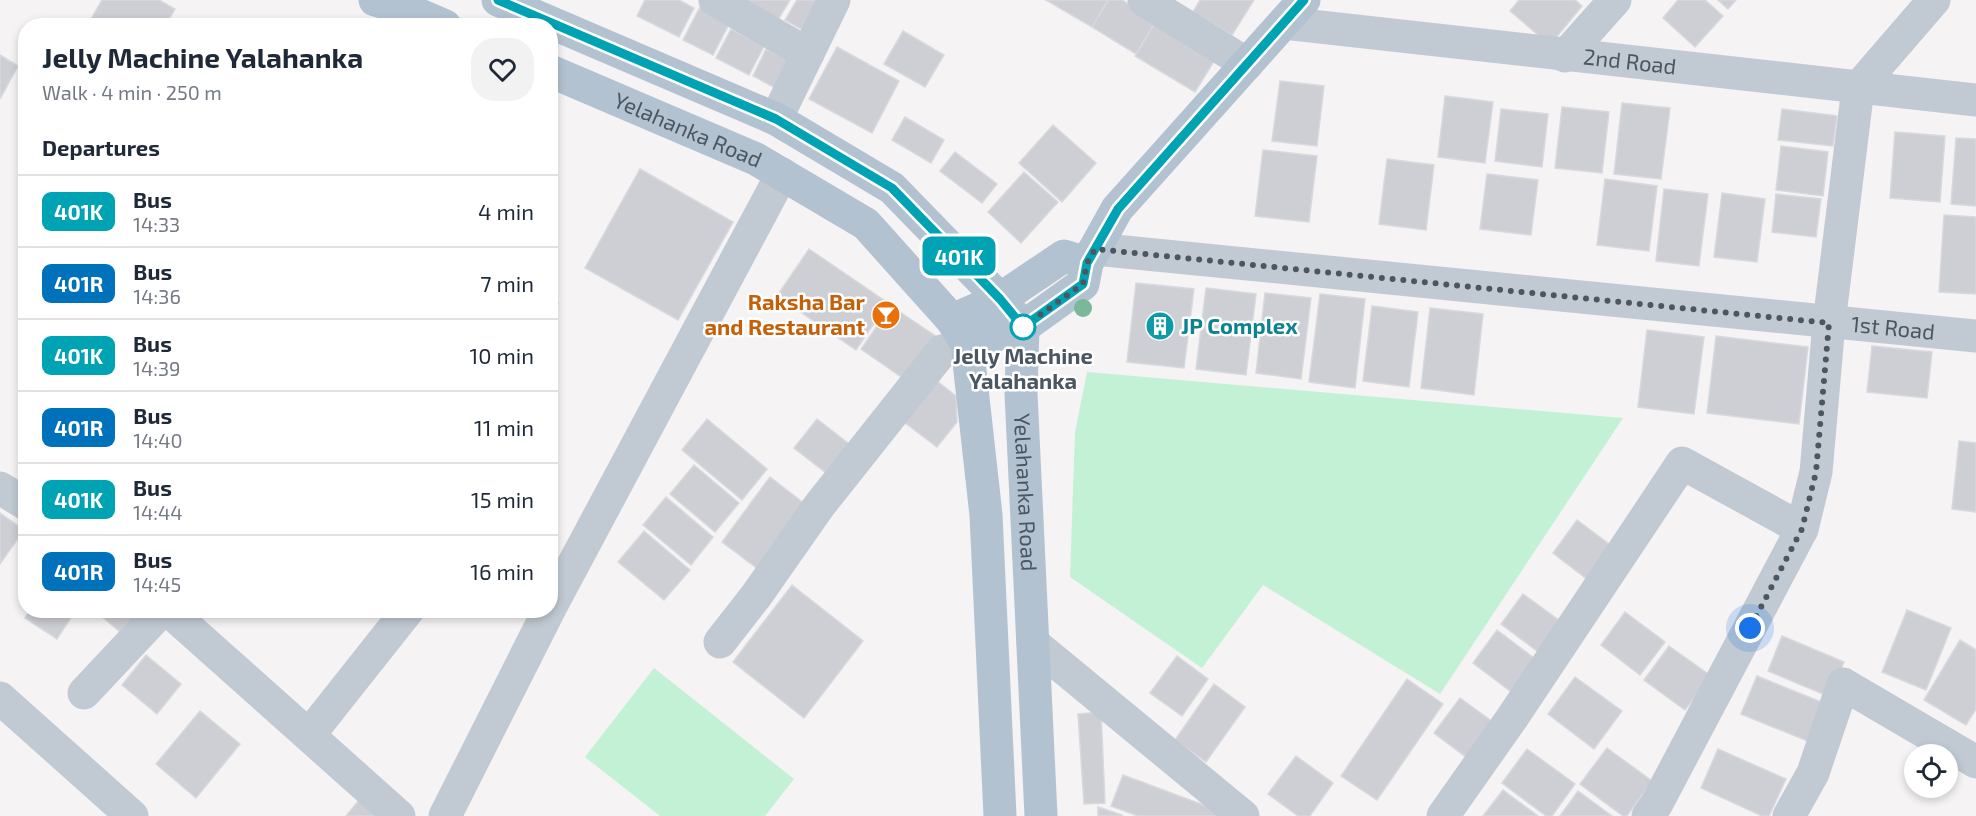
<!DOCTYPE html>
<html lang="en">
<head>
<meta charset="utf-8">
<style>
	body { margin:0; font-family:"Exo 2",sans-serif; background:#f2f2f3; color:#1f2937; height:100vh; display:flex; flex-direction:column; font-size:22px; white-space:nowrap }
	* { box-sizing:border-box; margin:0 }
	p { font-size:20px; color:#747a83 }
	.icon { flex:none; width:33px; height:33px; fill:none; stroke:currentColor; stroke-width:2; stroke-linecap:round; stroke-linejoin:round }
	.map { position:relative; flex:1; overflow:hidden }
	.details { position:absolute; left:18px; top:18px; width:540px; height:600px; display:flex; flex-direction:column; background:#fff; border-radius:24px; box-shadow:0 3px 9px #0003 }
	.details>* { flex:none }
	.badge { padding:0 12px; border-radius:9px; font-size:21px; line-height:39px }
	.tools { position:absolute; left:1904px; top:744px; display:grid; gap:12px }
	.tools a { display:grid; place-items:center; width:54px; height:54px; border-radius:50%; background:#fff; box-shadow:0 3px 9px #0003; font-size:30px }
	.you { position:absolute; width:30px; height:30px; margin:-15px; border:4px solid #fff; border-radius:50%; background:#1a73e8; box-shadow:0 0 0 9px #1a73e833 }
	.map>.badge { position:absolute; translate:-50% -50%; box-shadow:0 0 0 3px #fff }
	h2 { padding:0 24px; font-size:22px; line-height:54px }
	.round { display:grid; place-items:center; flex:none; width:63px; height:63px; border-radius:24px; background:#f2f2f3 }
	.overview { display:flex; align-items:center; justify-content:space-between; height:102px; padding:0 24px }
	h1 { font-size:28px; font-weight:700; line-height:45px }
	ul { padding:0; list-style:none }
	li { display:flex; align-items:center; gap:18px; height:72px; padding:0 24px; border-top:2px solid #e0e1e3 }
	li div { flex:1 }
	li b { display:block; font-size:22px }
	li em { font-style:normal }
	li .badge { min-width:66px; font-weight:700; text-align:center }
	.map>svg:first-child { display:block }
	.green { fill:#c3f1d5 }
	.building { fill:#cdcfd5; stroke:#d7d9de; stroke-width:1.5 }
	.lines { fill:none; stroke-linecap:round; stroke-linejoin:round }
	.minor { stroke:#c1cad2; stroke-width:33 }
	.major { stroke:#b3c2d1; stroke-width:33 }
	.tree { fill:#7bb799 }
	.line-casing { stroke:#fff; stroke-width:14 }
	.line { stroke:#00a3b4; stroke-width:9 }
	.walk { stroke:#4a5661; stroke-width:6; stroke-dasharray:0 10.8 }
	.stop-dot { fill:#fff; stroke:#00a3b4; stroke-width:3 }
	.labels { text-anchor:middle; stroke-width:5; stroke-linejoin:round; paint-order:stroke }
	.street-label { font-size:22px; fill:#4a5661; stroke:#fff }
	.food-label { font-size:22px; font-weight:bold; fill:#c56008; stroke:#fff; text-anchor:end }
	.culture-label { font-size:22px; font-weight:bold; fill:#0d838f; stroke:#fff; text-anchor:start }
	.stop-label { font-size:22px; font-weight:bold; fill:#4a5661; stroke:#fff }
</style>
</head>
<body>
<div class="map">
<svg width="1976" height="816" viewBox="0 0 1976 816">
	<rect width="100%" height="100%" fill="#f5f3f3"/>
	<path class="green" d="M1087,372L1623,418L1440,694L1263,585L1202,668L1070,577L1075,432Z
		M654,668L794,779L765,816H660L585,757Z"/>
	<path class="building" d="M102,0H159L175,9L165,26H87Z
		M645,0H679L694,8L679,37L637,16Z
		M741,0H790L773,28Z
		M797,0H828L808,33L785,20Z
		M1046,0H1108L1092,27Z
		M1108,0H1122L1156,21L1136,54L1092,27Z
		M1200,0H1254L1232,35L1193,12Z
		M1519,0H1575L1582,6L1550,45L1510,11Z
		M1678,0H1705L1723,16L1695,47L1663,18Z
		M1718,0H1736L1728,9Z
		M700,7L730,22L713,55L683,40Z
		M1156,21L1216,58L1195,92L1135,56Z
		M731,29L764,46L749,75L716,58Z
		M903,31L944,55L925,87L884,64Z
		M837,47L899,81L872,133L809,99Z
		M766,49L797,64L783,92L753,76Z
		M0,55L18,66L0,99Z
		M1280,81L1324,86L1317,146L1272,141Z
		M1445,96L1493,102L1485,163L1438,157Z
		M1622,103L1670,108L1661,179L1614,174Z
		M1562,107L1609,112L1602,173L1555,168Z
		M1501,109L1548,114L1542,167L1495,161Z
		M1782,109L1837,116L1833,146L1778,140Z
		M905,117L944,140L931,163L892,140Z
		M1053,125L1096,163L1062,202L1019,163Z
		M1895,132L1945,136L1940,202L1890,198Z
		M1956,138L1976,139V206L1951,204Z
		M1781,146L1828,152L1823,196L1776,190Z
		M1263,150L1317,156L1309,222L1255,216Z
		M955,152L997,184L982,203L940,171Z
		M1387,159L1434,165L1426,230L1379,224Z
		M640,169L733,222L678,320L585,268Z
		M1024,172L1058,202L1021,243L988,212Z
		M1487,174L1538,180L1531,235L1480,229Z
		M1605,179L1657,186L1649,251L1597,245Z
		M1664,189L1708,194L1699,266L1656,261Z
		M1722,193L1765,199L1757,262L1714,257Z
		M1776,194L1821,199L1816,237L1772,232Z
		M1944,215L1976,217V294L1939,292Z
		M809,249L888,303L856,350L777,296Z
		M1136,283L1194,289L1184,368L1127,362Z
		M1206,288L1256,294L1246,375L1196,369Z
		M1265,293L1311,298L1301,379L1256,373Z
		M1320,294L1365,299L1355,388L1309,382Z
		M550,297L558,303L550,315Z
		M891,306L937,337L907,381L861,349Z
		M1372,306L1418,312L1409,387L1363,381Z
		M1430,308L1483,314L1474,395L1421,388Z
		M1647,330L1704,337L1694,414L1638,407Z
		M1716,336L1808,347L1799,424L1707,413Z
		M1872,346L1932,352L1927,398L1867,392Z
		M936,380L956,396L957,422L937,447L904,422Z
		M707,419L767,469L742,500L682,450Z
		M817,419L853,447L830,476L794,448Z
		M1959,441L1976,443V512L1952,509Z
		M694,465L739,503L715,532L670,494Z
		M770,477L810,508L762,572L722,542Z
		M666,497L713,537L691,565L643,525Z
		M0,513L24,530L0,564Z
		M1577,520L1617,550L1592,583L1553,553Z
		M644,531L690,570L664,600L618,562Z
		M792,585L863,641L804,718L733,662Z
		M1523,594L1564,624L1541,654L1501,624Z
		M30,610H76L57,639L25,618Z
		M94,610H145L125,636Z
		M1907,610L1951,628L1926,690L1882,672Z
		M1625,612L1665,642L1640,675L1601,645Z
		M1497,630L1538,661L1514,694L1473,663Z
		M1782,636L1844,662L1830,697L1768,671Z
		M1960,640L1976,650V709L1966,725L1924,700Z
		M1669,646L1711,676L1685,710L1644,680Z
		M146,655L181,684L157,714L122,685Z
		M1177,656L1208,679L1182,716L1150,693Z
		M1757,676L1826,704L1810,742L1741,714Z
		M1575,677L1622,711L1594,749L1548,714Z
		M1407,679L1443,704L1377,800L1341,776Z
		M1214,684L1245,707L1206,762L1175,740Z
		M1460,698L1497,725L1471,761L1434,733Z
		M200,711L240,744L196,798L156,764Z
		M1101,712L1105,803L1084,804L1078,714Z
		M1607,748L1652,781L1627,816H1623L1580,784Z
		M1527,749L1575,784L1552,816H1546L1502,783Z
		M1718,749L1786,779L1769,816H1762L1701,788Z
		M1296,756L1333,783L1310,816H1298L1268,794Z
		M1123,775L1233,816H1138L1111,806Z
		M1503,790L1538,816H1483Z
		M1578,791L1612,816H1560Z
		M359,800L380,816H346Z
		M1098,807L1122,815V816H1098Z"/>
	<g class="lines">
		<g class="minor">
			<path d="M715,0L808,54"/>
			<path d="M1144,0L1247,64"/>
			<path id="s1" d="M1284,23L1976,100"/>
			<path d="M1565,56L1615,0"/>
			<path d="M776,119L834,0"/>
			<path id="s2" d="M1095,249L1976,336"/>
			<path d="M0,488L26,504"/>
			<path d="M550,608L782,174"/>
			<path d="M168,610L399,816"/>
			<path d="M720,642L756,596L819,506L942,351"/>
			<path d="M1033,643L1243,816"/>
			<path d="M84,693L162,610"/>
			<path d="M0,698L132,816"/>
			<path d="M309,735L408,610"/>
			<path d="M445,816L549,610"/>
			<path d="M1443,816L1512,718L1682,463L1802,529"/>
			<path d="M1648,816L1656,805L1802,529L1816,472L1829,323L1858,88L1934,0"/>
			<path d="M1789,816L1813,773L1843,684L1976,762"/>
		</g>
		<g class="major">
			<path d="M375,0L406,9L445,26"/>
			<path id="s3" d="M498,0L776,119L892,188L1000,299L1023,327L1021,393L1041,816"/>
			<path id="s4" d="M550,71L756,159L866,224L952,320L967,344L986,515L1000,816"/>
			<path d="M952,320L1000,299L1064,256L1087,263"/>
			<path d="M967,344L1023,327L1083,284L1087,263L1117,209L1304,0"/>
		</g>
	</g>
	<circle class="tree" cx="1083" cy="308" r="9"/>
	<g class="lines">
		<g class="line-casing">
			<path id="line" d="M498,0L776,119L892,188L1000,299L1023,327L1083,284L1087,263L1118,209L1304,0"/>
		</g>
		<use href="#line" class="line"/>
		<path class="walk" d="M1023,327L1083,284L1087,263L1095,249L1829,323L1816,472L1802,529L1750,628"/>
	</g>
	<defs>
		<g id="bar-disc" transform="scale(1.5)"><circle r="9.5" fill="#e8710a" stroke="#fff"/><path d="M-6-5H6L.8 .8V4.5H3.5V6h-7V4.5H-.8V.8Z" fill="#fff"/></g>
		<g id="building-disc" transform="scale(1.5)"><circle r="9.5" fill="#0f9aa8" stroke="#fff"/><path d="M-4-6H4V6H1V3H-1V6H-4ZM-2.5-4.3h1.7v1.8h-1.7ZM.8-4.3h1.7v1.8H.8ZM-2.5-1h1.7V.8h-1.7ZM.8-1h1.7V.8H.8Z" fill="#fff"/></g>
	</defs>
	<g fill-rule="evenodd">
		<use href="#bar-disc" x="886" y="315"/>
		<use href="#building-disc" x="1160" y="326"/>
	</g>
	<circle class="stop-dot" cx="1023" cy="327" r="12"/>
	<g class="labels">
		<g class="street-label">
			<text dy="8" stroke="none"><textPath href="#s1" startOffset="348">2nd Road</textPath></text>
			<text dy="8" stroke="none"><textPath href="#s4" startOffset="150">Yelahanka Road</textPath></text>
			<text dy="8" stroke="none"><textPath href="#s2" startOffset="802">1st Road</textPath></text>
			<text dy="8" stroke="none"><textPath href="#s3" startOffset="794">Yelahanka Road</textPath></text>
		</g>
		<g class="food-label">
			<text x="865" y="310">Raksha Bar<tspan x="865" dy="25">and Restaurant</tspan></text>
		</g>
		<g class="culture-label">
			<text x="1181" y="334">JP Complex</text>
		</g>
		<g class="stop-label">
			<text x="1023" y="364">Jelly Machine<tspan x="1023" dy="25">Yalahanka</tspan></text>
		</g>
	</g>
</svg>
<div class="tools">
<a><svg class="icon" aria-label="locate" viewBox="0 0 24 24"><circle cx="12" cy="12" r="6"/><path d="M12 2v4M12 18v4M2 12h4M18 12h4"/></svg></a>
</div>
<div class="you" style="left:1750px;top:628px"></div>
<b class="badge" style="left:959px;top:256px;background:#00a3b4;color:#fff">401K</b>
<section class="details">
<div class="overview"><div><h1>Jelly Machine Yalahanka</h1><p>Walk · 4 min · 250 m</p></div><a class="round"><svg class="icon" aria-label="heart" viewBox="0 0 24 24"><path d="M12 20l-8-8c-3-5 5-10 8-4 3-6 11-1 8 4z"/></svg></a></div>
<h2>Departures</h2>
<ul>
<li><span class="badge" style="background:#00a3b4;color:#fff">401K</span><div><b>Bus</b><p>14:33</p></div><em>4 min</em></li>
<li><span class="badge" style="background:#0072bc;color:#fff">401R</span><div><b>Bus</b><p>14:36</p></div><em>7 min</em></li>
<li><span class="badge" style="background:#00a3b4;color:#fff">401K</span><div><b>Bus</b><p>14:39</p></div><em>10 min</em></li>
<li><span class="badge" style="background:#0072bc;color:#fff">401R</span><div><b>Bus</b><p>14:40</p></div><em>11 min</em></li>
<li><span class="badge" style="background:#00a3b4;color:#fff">401K</span><div><b>Bus</b><p>14:44</p></div><em>15 min</em></li>
<li><span class="badge" style="background:#0072bc;color:#fff">401R</span><div><b>Bus</b><p>14:45</p></div><em>16 min</em></li>
</ul>
</section>
</div>
</body>
</html>
